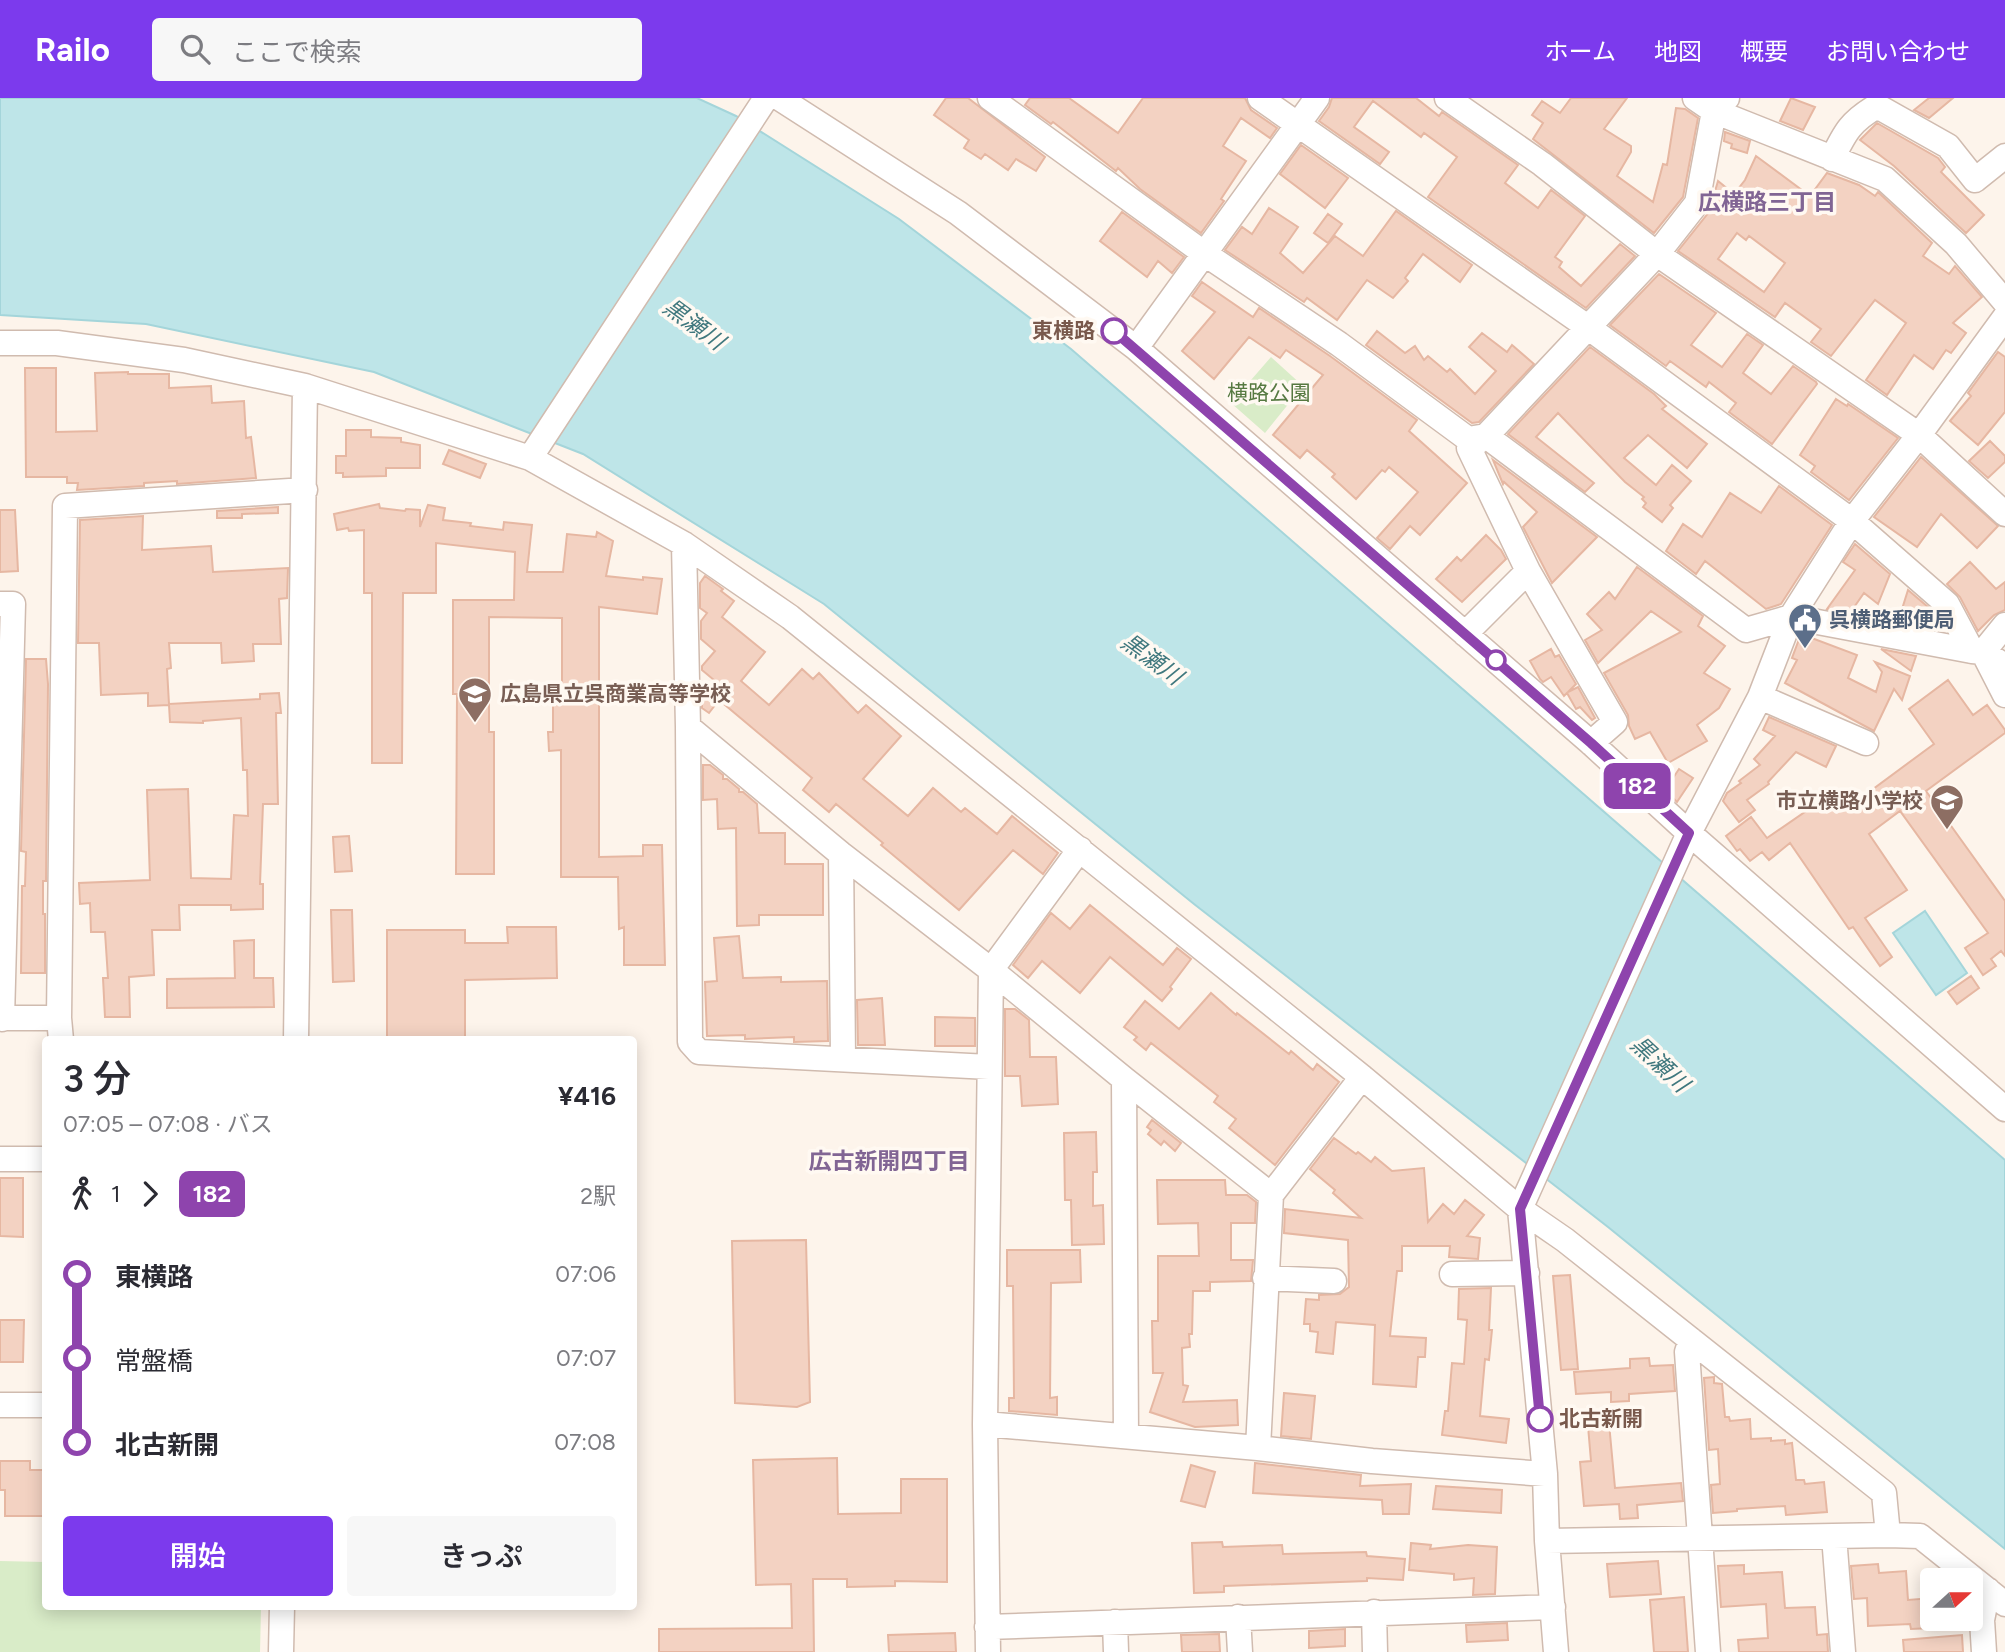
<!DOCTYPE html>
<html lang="ja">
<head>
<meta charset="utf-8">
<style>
	body { margin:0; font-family:Figtree,"Noto Sans JP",sans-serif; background:#f7f7f7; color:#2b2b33; height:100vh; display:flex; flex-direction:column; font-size:26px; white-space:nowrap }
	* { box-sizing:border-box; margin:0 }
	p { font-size:23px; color:#7c7c81 }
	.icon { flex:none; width:38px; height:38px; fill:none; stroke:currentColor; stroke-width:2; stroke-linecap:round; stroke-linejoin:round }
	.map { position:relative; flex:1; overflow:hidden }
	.panel { position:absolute; left:42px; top:938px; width:595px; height:574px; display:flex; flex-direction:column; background:#fff; border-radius:7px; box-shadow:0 4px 18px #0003 }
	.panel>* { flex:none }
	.badge { padding:0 14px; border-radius:10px; font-size:24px; line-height:46px }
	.needle { width:46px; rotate:69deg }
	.tools { position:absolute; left:1920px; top:1470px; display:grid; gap:14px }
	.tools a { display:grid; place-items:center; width:63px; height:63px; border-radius:7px; background:#fff; box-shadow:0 4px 18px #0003; font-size:35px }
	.map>.badge { position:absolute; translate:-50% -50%; box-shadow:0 0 0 4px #fff }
	.legs { display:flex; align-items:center; gap:10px; height:77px; padding:0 21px; font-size:23px }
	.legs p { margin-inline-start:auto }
	.overview { display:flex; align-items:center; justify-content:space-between; height:119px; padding:0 21px }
	h1 { font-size:38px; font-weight:600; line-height:52px }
	.action { display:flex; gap:14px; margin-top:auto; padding:14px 21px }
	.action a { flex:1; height:80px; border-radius:7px; background:#7c3aed; color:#fff; font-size:28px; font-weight:600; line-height:80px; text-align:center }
	.action a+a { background:#f7f7f7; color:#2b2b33 }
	ul { padding:0 21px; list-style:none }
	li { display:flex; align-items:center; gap:24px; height:84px; font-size:26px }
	li i { display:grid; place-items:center; width:10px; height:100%; margin:0 9px; background:currentColor }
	li i::after { content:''; width:18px; height:18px; margin:-9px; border:5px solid; border-radius:50%; background:#fff }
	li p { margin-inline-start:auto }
	li:first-child i { background:linear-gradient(#0000 50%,currentColor 0) }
	li:last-child i { background:linear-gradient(currentColor 50%,#0000 0) }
	header { display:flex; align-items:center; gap:42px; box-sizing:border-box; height:98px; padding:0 35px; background:#7c3aed; color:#fff }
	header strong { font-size:33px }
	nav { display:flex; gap:38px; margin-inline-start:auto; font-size:24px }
	.search { width:490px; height:63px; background:#f7f7f7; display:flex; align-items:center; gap:18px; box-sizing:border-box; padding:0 24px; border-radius:7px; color:#7c7c81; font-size:26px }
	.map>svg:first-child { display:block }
	.green { fill:#d9ecc8 }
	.water { fill:#bee5e8; stroke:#a4d5da; stroke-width:2 }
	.building { fill:#f3d2c2; stroke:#e6b7a2; stroke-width:2; fill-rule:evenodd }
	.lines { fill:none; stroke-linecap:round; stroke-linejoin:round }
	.minor-casing { stroke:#d0bbaf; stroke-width:27 }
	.minor { stroke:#fff; stroke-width:24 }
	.line-1-casing { stroke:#fff; stroke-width:16 }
	.line-1 { stroke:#8e44ad; stroke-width:10 }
	.stop-1-dot { fill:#fff; stroke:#8e44ad; stroke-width:3.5 }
	.labels { text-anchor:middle; stroke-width:7; stroke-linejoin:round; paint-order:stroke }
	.stop-label { font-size:21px; font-weight:bold; fill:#79594c; stroke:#fff9f2; text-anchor:end }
	.park-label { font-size:21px; fill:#567941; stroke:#fff9f2 }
	.service-label { font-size:21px; font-weight:bold; fill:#4e5e75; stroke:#fff9f2; text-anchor:start }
	.education-label { font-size:21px; font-weight:bold; fill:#785e54; stroke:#fff9f2; text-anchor:start }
	.neighbourhood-label { font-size:23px; font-weight:bold; fill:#816594; stroke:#fff9f2 }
	.water-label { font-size:23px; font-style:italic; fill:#40787e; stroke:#fff9f2 }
</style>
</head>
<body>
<header>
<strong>Railo</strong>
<div class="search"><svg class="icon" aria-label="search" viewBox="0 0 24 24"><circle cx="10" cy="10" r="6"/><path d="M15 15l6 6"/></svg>ここで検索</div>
<nav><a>ホーム</a><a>地図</a><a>概要</a><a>お問い合わせ</a></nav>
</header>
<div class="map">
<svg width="2005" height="1554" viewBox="0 0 2005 1554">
	<rect width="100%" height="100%" fill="#fdf4eb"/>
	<path class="green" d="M1271,259L1303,288L1265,335L1231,305Z
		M0,1463L45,1464L46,1508L261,1509L260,1554H0Z"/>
	<path class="water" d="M0,0H697L736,18L899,121L1071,251L2005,1062V1451L1608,1129L1194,806L824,506L583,356L374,274L146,226L0,217Z
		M1925,813L1967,875L1936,897L1893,835Z"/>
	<path class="building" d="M946,0H968L1045,59L1036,73L1016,61L1008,72L985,56L981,61L964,50L969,42L934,17Z
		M1030,0H1069L1118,35L1143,0H1245L1251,12L1277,30L1270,40L1241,20L1223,48L1246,63L1221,101L1224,103L1201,135L1140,91L1118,70L1116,73L1053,24L1051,26L1025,7Z
		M1332,0H1416L1439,18L1442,14L1518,67L1505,85L1538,110L1551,92L1585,118L1555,159L1562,164L1559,169L1581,188L1620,146L1635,158L1586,210L1428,99L1457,59L1424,35L1421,39L1373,3L1354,29L1389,54L1380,66L1319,23L1329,9Z
		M1571,0H1627L1604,31L1631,48V54L1617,78L1653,104L1663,66L1667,67L1676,10L1685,11L1698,20L1683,99L1654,135L1533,41L1543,25L1532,17L1542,3L1560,15Z
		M1791,0L1815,9L1803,32L1780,23Z
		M1929,0H1953L1929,20L1914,12Z
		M1877,25L1938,60L1945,69L1941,74L1984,117L1966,135L1894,68L1860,42Z
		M1725,34L1750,43L1747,55L1731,50L1732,46L1724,43Z
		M1301,47L1348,80L1325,110L1280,76Z
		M1756,58L1810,98L1827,75L1859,87L1875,98L1878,94L1932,145L1923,158L1949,176L1955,168L1982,199L1953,225L1966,235L1951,255L1946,252L1933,271L1914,257L1887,297L1866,282L1906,225L1875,202L1831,258L1811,244L1821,231L1785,205L1775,219L1678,153L1709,114L1718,83L1734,96L1745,82ZM1737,135L1746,142L1749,138L1785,165L1764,194L1718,161Z
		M1269,110L1298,129L1280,155L1303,175L1335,138L1363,158L1396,113L1472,167L1460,184L1423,156L1405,180L1408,183L1393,200L1367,182L1337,222L1307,200L1304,204L1225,152L1242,129L1252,136Z
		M1122,114L1184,159L1172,175L1158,163L1147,179L1100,143Z
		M1328,116L1342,126L1328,145L1314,135Z
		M1659,176L1716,215L1691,247L1722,269L1747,236L1763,247L1743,275L1771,296L1793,268L1816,284L1817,286L1772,346L1729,314L1736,305L1709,284L1706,289L1670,263L1666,268L1610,227Z
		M1202,184L1253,219L1259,210L1330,258L1417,322L1409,333L1467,385L1420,437L1410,428L1390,451L1377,440L1418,394L1389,369L1385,374L1382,372L1356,401L1332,379L1335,376L1307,352L1300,360L1273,337L1323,277L1286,252L1280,260L1249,239L1214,281L1182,253L1215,214L1192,198Z
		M1377,233L1405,255L1415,248L1424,262L1428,258L1447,274L1450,271L1475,296L1496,273L1469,249L1482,235L1507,254L1512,247L1534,266L1479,324L1472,325L1366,247Z
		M1590,249L1654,296L1666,308L1662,311L1707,346L1687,370L1648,337L1624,360L1656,387L1672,367L1691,383L1670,407L1673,410L1662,424L1643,409L1646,405L1642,401L1644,399L1625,384L1558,315L1536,339L1594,385L1585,394L1508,336Z
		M1998,254L2005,259V314L1978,347L1950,323L1971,298L1968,295Z
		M25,270H56V334L97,333L95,275L128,274V276H169V290L211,288L212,305L244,303L246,340L251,339L256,380L177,386V383L144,385V388L77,392L78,385H67V379H26Z
		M1836,301L1847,308L1848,306L1898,340L1849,402L1811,374L1815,368L1800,357Z
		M346,332H371V339L401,340V344L420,347V370H386V378L343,379V375H336V358H346Z
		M1990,343L2005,358V364L1988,380L1969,363Z
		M449,352L486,366L480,380L443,366Z
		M1921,359L1998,428L1977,450L1941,416L1917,449L1874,419Z
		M1493,362L1597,439L1552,485L1523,429L1537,414L1504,384L1503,386Z
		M1779,388L1832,427L1781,506L1766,511L1705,463L1696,476L1666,453L1683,426L1702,439L1730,395L1761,415Z
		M379,406L380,410L405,413L406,411L420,412V429L428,407L445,410L443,422L471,425L470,428L503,432L504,424L532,427L527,474H563L567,436L596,439L597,434L613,443L606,478L643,482V479L662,481L657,516L599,509V759L643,758V747H662L665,867H624V829L619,831L618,779H561V652L549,653L548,634H553V607L562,605V520L489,519V634H494V776H456L457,596H453V502H514L515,454L436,445V495H403L402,665H372V495H364V432L349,433L348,430L337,432L334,416Z
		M278,409V415L242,416V420H217V413Z
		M0,412H15L18,473L0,474Z
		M143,418L142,452L211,448L213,474L288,470L287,500L279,501L281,546H253L254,563L222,565L221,545H169L171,570L167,571L169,606L260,601V596L279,595L281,615H276L278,706H263L260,786H263V811L231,812V807H179L180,832H152L154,877L129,879L130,919H105L103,880H108L105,834H91L90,805L80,806L79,785L150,782L147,692L188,691L191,780L231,781L234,717L248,718L247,672H243L241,620L203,623V625L170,624L169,607L148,608V595L101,597L99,545H78L80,422Z
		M1486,437L1501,452L1506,461L1462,504L1436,481L1457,459L1461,463Z
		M1855,446L1890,476L1878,506L1864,495L1850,515L1827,511L1855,472L1843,464Z
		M1970,464L1996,491L2005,484V512L1994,517L1978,533L1960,499L1947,486Z
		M1637,469L1703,518L1698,528L1725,548L1704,575L1730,591L1719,610L1697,627L1707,643L1668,665L1650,634L1635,641L1629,628L1628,617L1604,575L1681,534L1651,513L1598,565L1585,542L1602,532L1587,516L1609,494L1615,501Z
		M705,478L723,491L721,493L734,503L722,519L765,554L741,583L769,607L802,571L813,581L819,575L858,615L866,607L901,638L863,681L908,718L933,690L961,714L965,710L997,736L1012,718L1058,755L1043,776L1013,752L959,812L881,747L883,745L836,706L829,714L803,692L812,680L719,602L709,615L702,610V596L714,582L702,572V568L715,553L701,541V523L707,515L700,510V485Z
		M1908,492L1935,515L1939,522L1937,521L1933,525L1919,512L1908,526L1898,524Z
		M1801,536L1857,557L1848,580L1876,594L1882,574L1875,564L1910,578L1902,602L1894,591L1874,633L1785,585L1797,562L1792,560Z
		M1551,551L1555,559L1559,557L1576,586L1568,594L1578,589L1595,620L1592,622L1580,609L1576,611L1567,595L1564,598L1551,579L1543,584L1540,581L1530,563Z
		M1881,551L1916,558L1911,573Z
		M26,561H46L48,586L46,783H43V816H45V875H21L22,788H25L26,754L21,753Z
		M1948,582L1973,617L1987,607L2005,632V635L1926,693L2005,803V858L2001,853L1991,861L1996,868L1983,877L1965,850L1988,835L1900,713L1869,736L1907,792L1865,820L1892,859L1880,868L1853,829L1849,831L1790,745L1769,762L1762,754L1750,763L1740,751L1737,753L1726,738L1751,719L1767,740L1831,696L1839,708L1846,703L1850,708L1934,646L1909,611Z
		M1769,619L1836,648L1826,669L1796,654L1768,684L1769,686L1747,702L1755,712L1739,724L1723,703L1727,695L1741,685L1739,683L1760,667L1754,661L1775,638L1763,632Z
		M703,667H710L723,677V681H727L739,691V694H743L757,706L759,735H785V766H823V817H759V827L737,828L736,730L718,731L717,701L703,702Z
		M1679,671L1693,680L1677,704L1665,692Z
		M349,738L352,773L335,774L333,739Z
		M1090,807L1163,867L1177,850L1191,861L1170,889L1172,891L1162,903L1110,859L1080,895L1042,863L1028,880L1013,867L1051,815L1070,831Z
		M331,812H352L354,883L333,884Z
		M507,829H556L557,880L465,882V942H387V832H465V845H508Z
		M739,838L743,880L781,879V884L827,883L828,943L794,944V939L745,941V937L707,938L705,884L717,883L714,840Z
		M254,842V880H273L274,909L167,910V881L235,880L234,843Z
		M1971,878L1979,890L1957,906L1948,894Z
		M1211,895L1236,917L1237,915L1289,956L1291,953L1313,972L1317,966L1339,984L1275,1067L1229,1030L1236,1021L1214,1004L1218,998L1151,945L1146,952L1134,942L1137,939L1124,929L1145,903L1179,931Z
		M882,900L885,947H858L857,902Z
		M1005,911H1015L1029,922L1030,959H1056L1058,1006L1022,1008L1020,978H1005Z
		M935,919L975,920V948H935Z
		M1152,1022L1181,1045L1175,1053L1164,1043L1161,1047L1148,1036L1151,1032L1147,1029Z
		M1096,1034L1097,1074H1093V1108L1103,1107L1104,1146L1072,1147L1071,1102H1065L1064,1035Z
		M1334,1040L1356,1056L1358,1054L1371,1064L1375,1059L1392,1073L1424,1070L1428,1124L1443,1106L1454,1116L1465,1102L1484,1117L1467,1138L1480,1140L1478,1161L1449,1159L1450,1148H1402V1173H1397L1390,1238L1426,1240L1425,1259H1418L1416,1289L1373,1286L1375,1227L1336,1224L1333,1256L1316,1254L1318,1234L1310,1233V1226H1304L1306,1201L1319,1202V1197L1340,1196L1349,1189L1348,1142L1284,1135L1285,1111L1361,1120L1333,1095L1335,1092L1310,1071Z
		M0,1080H23V1139L0,1138Z
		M1157,1082H1225L1226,1097H1247L1256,1104L1255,1125H1231V1162H1253L1251,1183L1210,1184V1193H1193L1192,1236H1189L1190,1249L1182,1250L1183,1287L1188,1288L1183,1304L1237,1302L1238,1327L1195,1329L1150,1314L1163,1275H1153L1152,1223H1158V1158H1199L1198,1125L1158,1126Z
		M806,1142L810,1304L797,1309L735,1305L732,1143Z
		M1007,1152H1080L1081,1184L1051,1185L1050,1300L1057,1299V1317L1009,1313V1300H1014L1013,1188H1007Z
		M1570,1177L1578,1271L1561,1272L1553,1178Z
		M1491,1190L1489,1232H1492L1489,1262L1485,1261L1480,1318L1509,1321L1506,1345L1442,1337L1445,1313H1448L1452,1265L1464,1266L1467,1222L1458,1221L1459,1191Z
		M0,1222H24L23,1264H0Z
		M1649,1260L1650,1268L1673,1267L1675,1293L1629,1296V1303L1611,1304V1294L1576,1296L1574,1274L1630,1270V1261Z
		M1714,1279V1285L1722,1286L1725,1319H1729L1730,1323L1750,1321L1751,1341L1771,1340V1343L1785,1342V1346L1792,1345L1796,1382H1804L1805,1386L1824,1384L1827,1414L1786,1417L1785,1408L1737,1411V1413L1713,1415L1711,1387L1720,1386L1718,1351L1709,1352L1704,1280Z
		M1284,1295L1315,1298L1311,1341L1281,1338Z
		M1609,1325L1615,1390L1681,1385L1683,1403L1637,1407L1638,1420L1620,1421L1619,1406L1584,1408L1580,1364L1591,1363L1588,1328Z
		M837,1360L838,1416L901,1415V1381H947V1484L895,1483V1488L847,1489V1481H813L814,1554H659V1531L792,1530L791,1486L756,1487L753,1362Z
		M0,1363H30V1372H46V1418H5V1392H0Z
		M1255,1365L1361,1377L1360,1388L1411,1386L1409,1416H1383L1382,1402L1253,1395Z
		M1191,1367L1215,1374L1205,1409L1181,1403Z
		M1436,1388L1502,1392L1501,1415L1433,1411Z
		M1222,1444L1223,1449L1282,1447L1283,1456L1366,1454L1367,1458L1405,1461L1403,1482L1367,1480V1483L1224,1488V1494L1194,1495L1192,1445Z
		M1411,1445L1431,1447L1430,1451L1468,1447L1497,1449L1495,1496L1473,1497L1474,1480L1454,1482V1476L1409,1472Z
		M1658,1463L1661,1496L1610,1499L1607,1466Z
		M1878,1466L1879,1475L1906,1473L1908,1502L1932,1500V1530L1911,1531L1910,1526L1868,1528L1867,1500L1854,1501L1851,1468Z
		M1744,1467V1476L1782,1474L1785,1510L1815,1509L1817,1537L1827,1536L1828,1554H1739L1738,1542L1768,1540L1766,1506L1721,1509L1718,1468Z
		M1684,1499L1688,1554H1654L1650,1502Z
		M1507,1525L1508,1542L1467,1544L1466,1527Z
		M1345,1531V1548L1309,1550V1533Z
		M955,1535L956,1554H889L888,1537Z
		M1219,1536L1220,1554H1182L1181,1537Z
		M1962,1537L1963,1554H1904L1903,1542Z"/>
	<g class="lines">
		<g class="minor-casing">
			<path id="minor" d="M779,0L958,115L1136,250L1591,645L1689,735L2005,1011
				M990,0L1205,156L1339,246L1468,341L1486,338L1746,532L1791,519L1972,553
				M1260,0L1589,230L1852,423L1947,506L1972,553L1983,554L2005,568
				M1447,0L1542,66L1657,156L1919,337L2005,416
				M1695,0L1714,13L1885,81L1956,146L2005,204
				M1832,61C1845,34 1851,23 1877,8L1948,48L1975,82L2005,58
				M0,245H57L184,262L305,288L530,360L684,446L790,519L1362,979L1520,1111L1565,1142L1884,1395L1888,1437
				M1136,250L1317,0
				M530,360L766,0
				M684,446L688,629L690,944L699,954L989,969
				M0,506H13L2,921
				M2005,527L1983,554L2005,597
				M1465,536L1528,473
				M1760,599L1866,645
				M688,629L841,756L991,872L1124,981L1271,1097
				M1591,645L1615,624L1528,473L1469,350L1486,338L1657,156L1697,105L1714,13L1727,0
				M841,756L843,960
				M0,920H59
				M61,942L59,920L65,408L305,392
				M296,942L305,288
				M1124,981L1126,1338
				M0,1061H46
				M1452,1176L1527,1175
				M1265,1180L1334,1183
				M1691,1242L1687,1254L1708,1554
				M0,1307H46
				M985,1326L1258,1350L1271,1097L1362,979
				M1258,1350L1372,1363L1545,1376
				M1834,1438L1843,1554
				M1547,1443L1888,1437L1920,1438L2005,1506
				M1374,1514L1375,1554
				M1238,1519L1240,1554
				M1115,1524L1116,1554
				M987,1529L1553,1509
				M281,1554L282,1508
				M988,1554L985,1326L991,872L1080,751
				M1556,1554L1547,1443L1545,1376L1520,1111L1689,735L1760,599L1791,519L1852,423L1919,337L2005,219
				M1984,1554L1982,1522L1988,1492"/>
		</g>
		<use href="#minor" class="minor"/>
	</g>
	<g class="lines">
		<g class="line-1-casing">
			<path id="line-1" d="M1114,233L1591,645L1689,735L1520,1111L1540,1321"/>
		</g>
		<use href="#line-1" class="line-1"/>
	</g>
	<defs>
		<g id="civic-pin" transform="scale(1.75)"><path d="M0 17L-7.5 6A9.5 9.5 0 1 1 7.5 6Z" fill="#5c6f8a" stroke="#fff9f2"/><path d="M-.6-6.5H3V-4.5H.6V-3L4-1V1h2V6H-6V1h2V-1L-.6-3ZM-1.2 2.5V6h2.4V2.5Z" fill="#fff"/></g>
		<g id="school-pin" transform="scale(1.75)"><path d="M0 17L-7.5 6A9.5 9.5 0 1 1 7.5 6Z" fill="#8d6e63" stroke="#fff9f2"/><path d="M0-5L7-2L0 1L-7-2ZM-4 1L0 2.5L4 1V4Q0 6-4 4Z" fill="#fff"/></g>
	</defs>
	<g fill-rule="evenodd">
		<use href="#civic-pin" x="1805" y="522"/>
		<use href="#school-pin" x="475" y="596"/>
		<use href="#school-pin" x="1947" y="703"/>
	</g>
	<g class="stop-1-dot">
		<circle cx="1114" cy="233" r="12"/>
		<circle cx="1496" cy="562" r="9"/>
		<circle cx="1540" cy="1321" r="12"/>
	</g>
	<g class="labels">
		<g class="stop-label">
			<text x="1095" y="240">東横路</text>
			<text x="1559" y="1328" text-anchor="start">北古新開</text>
		</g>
		<g class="park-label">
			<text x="1269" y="302">横路公園</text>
		</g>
		<g class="service-label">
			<text x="1829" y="529">呉横路郵便局</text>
		</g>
		<g class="education-label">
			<text x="500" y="603">広島県立呉商業高等学校</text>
			<text x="1923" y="710" text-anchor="end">市立横路小学校</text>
		</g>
		<g class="neighbourhood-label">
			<text x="1767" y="112">広横路三丁目</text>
			<text x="889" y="1071">広古新開四丁目</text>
		</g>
		<g class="water-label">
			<text transform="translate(694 226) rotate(36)" y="8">黒瀬川</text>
			<text transform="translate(1152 561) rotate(36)" y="8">黒瀬川</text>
			<text transform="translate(1660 966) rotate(43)" y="8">黒瀬川</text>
		</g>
	</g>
</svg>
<div class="tools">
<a><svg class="needle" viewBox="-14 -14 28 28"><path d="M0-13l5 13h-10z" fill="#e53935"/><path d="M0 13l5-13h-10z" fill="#7c7c81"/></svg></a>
</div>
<b class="badge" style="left:1637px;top:688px;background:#8e44ad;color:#fff">182</b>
<section class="panel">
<div class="overview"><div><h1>3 分</h1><p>07:05 – 07:08 · バス</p></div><b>¥416</b></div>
<div class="legs"><svg class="icon" aria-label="walk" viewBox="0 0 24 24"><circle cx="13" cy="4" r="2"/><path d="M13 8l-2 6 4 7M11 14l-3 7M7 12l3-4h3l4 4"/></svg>1<svg class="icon" aria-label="forward" viewBox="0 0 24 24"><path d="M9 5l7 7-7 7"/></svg><b class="badge" style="background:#8e44ad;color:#fff">182</b><p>2駅</p></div>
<ul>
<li><i style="color:#8e44ad"></i><b>東横路</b><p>07:06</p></li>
<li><i style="color:#8e44ad"></i><span>常盤橋</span><p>07:07</p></li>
<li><i style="color:#8e44ad"></i><b>北古新開</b><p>07:08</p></li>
</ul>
<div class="action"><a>開始</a><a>きっぷ</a></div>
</section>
</div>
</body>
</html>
